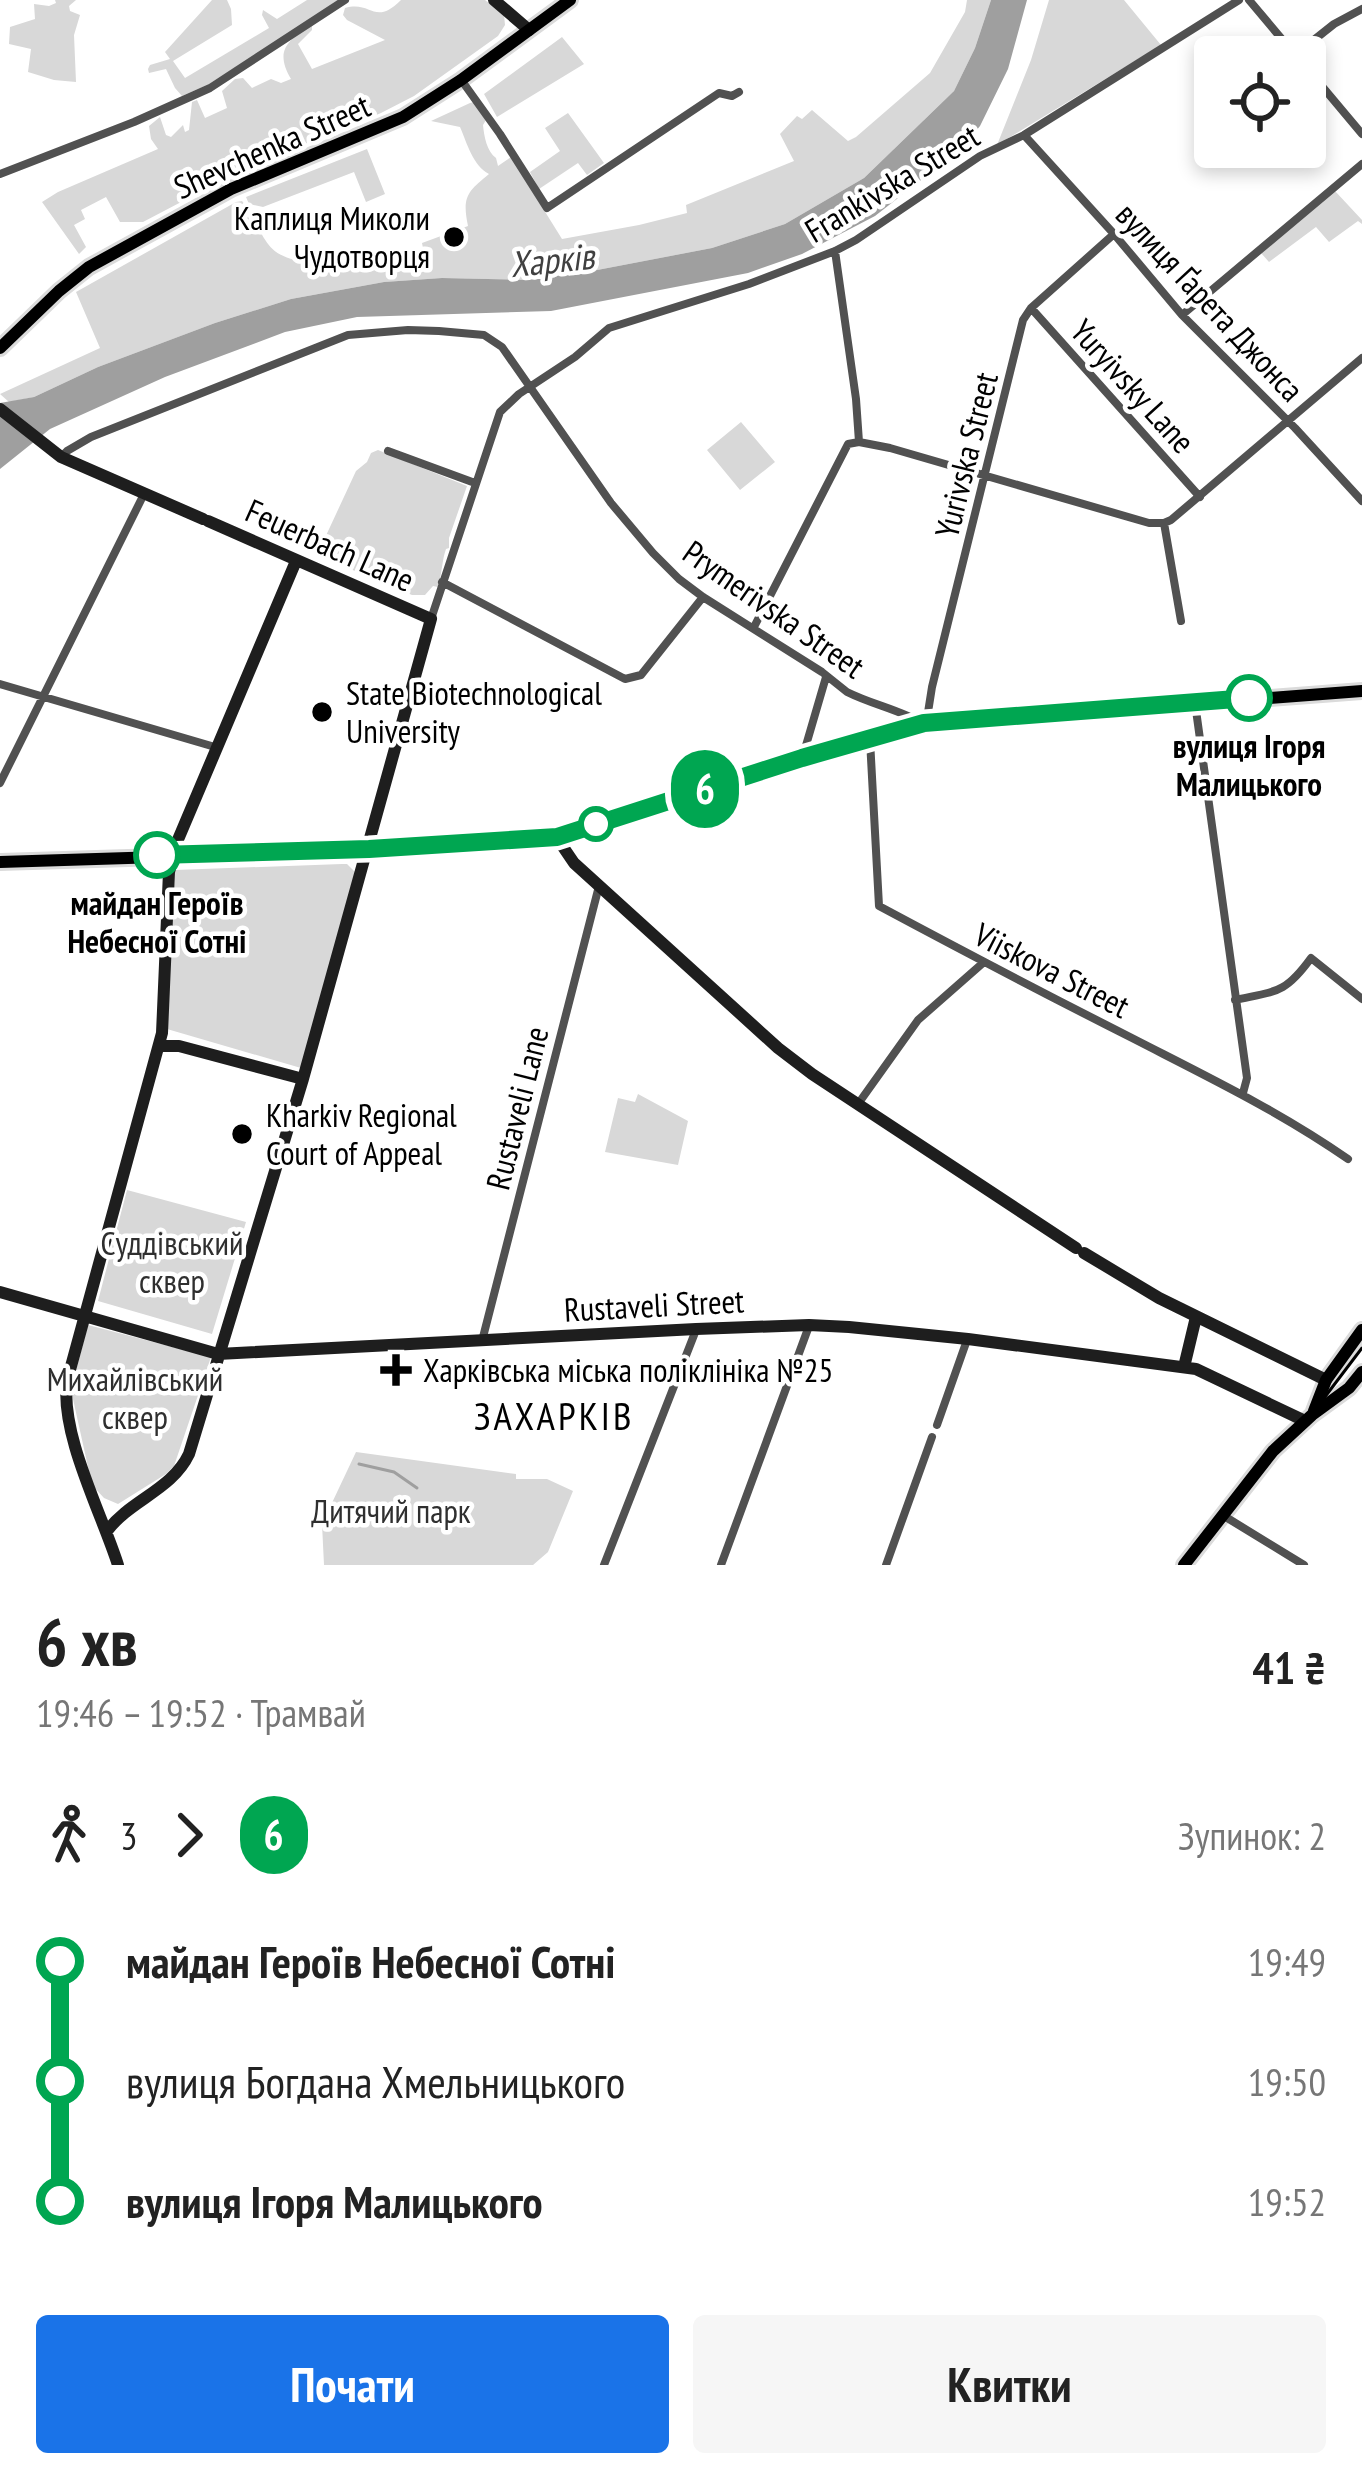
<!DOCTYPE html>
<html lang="uk">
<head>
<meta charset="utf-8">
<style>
	body { margin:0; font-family:"PT Sans Narrow",sans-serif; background:#f6f6f6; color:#222; height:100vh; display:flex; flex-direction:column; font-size:45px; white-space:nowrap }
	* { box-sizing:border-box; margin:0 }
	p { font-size:39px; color:#767676 }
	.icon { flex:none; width:66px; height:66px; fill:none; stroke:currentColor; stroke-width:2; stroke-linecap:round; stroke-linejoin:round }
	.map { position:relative; height:1565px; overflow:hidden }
	.panel { display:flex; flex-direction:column; background:#fff; flex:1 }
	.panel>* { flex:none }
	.badge { padding:0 24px; border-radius:39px; font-size:42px; line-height:78px }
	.fabs { position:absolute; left:1194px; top:36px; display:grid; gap:24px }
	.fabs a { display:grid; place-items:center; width:132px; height:132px; border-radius:12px; background:#fff; box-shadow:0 6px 18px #0003; font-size:60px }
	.map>.badge { position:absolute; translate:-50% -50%; box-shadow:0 0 0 6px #fff }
	.legs { display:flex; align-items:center; gap:18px; height:132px; padding:0 36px; font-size:39px }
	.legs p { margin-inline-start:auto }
	.headline { display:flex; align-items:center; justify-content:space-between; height:204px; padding:0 36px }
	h1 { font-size:66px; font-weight:700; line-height:90px }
	.primary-button { display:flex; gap:24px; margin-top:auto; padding:24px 36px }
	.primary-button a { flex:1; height:138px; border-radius:12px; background:#1a73e8; color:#fff; font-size:48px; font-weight:700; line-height:138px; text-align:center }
	.primary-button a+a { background:#f6f6f6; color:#222 }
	ul { padding:0 36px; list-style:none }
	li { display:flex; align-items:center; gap:42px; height:120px; font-size:45px }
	li i { display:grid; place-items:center; width:18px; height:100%; margin:0 15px; background:currentColor }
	li i::after { content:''; width:30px; height:30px; margin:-15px; border:9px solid; border-radius:50%; background:#fff }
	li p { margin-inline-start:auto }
	li:first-child i { background:linear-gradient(#0000 50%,currentColor 0) }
	li:last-child i { background:linear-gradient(currentColor 50%,#0000 0) }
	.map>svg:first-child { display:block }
	.green { fill:#d8d8d8 }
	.water { fill:#9f9f9f }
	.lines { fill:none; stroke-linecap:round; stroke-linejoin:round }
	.stream { stroke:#9f9f9f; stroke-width:3 }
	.primary-casing { stroke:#dbdbdb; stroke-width:18 }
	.street { stroke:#515151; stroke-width:8 }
	.secondary { stroke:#1e1e1e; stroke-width:12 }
	.primary { stroke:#000; stroke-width:12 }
	.tram { stroke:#000; stroke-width:3 }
	.line-1-casing { stroke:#fff; stroke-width:27 }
	.line-1 { stroke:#00a651; stroke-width:18 }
	.poi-dot { fill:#000; stroke:#fff; stroke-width:4.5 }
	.stop-1-dot { fill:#fff; stroke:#00a651; stroke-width:6 }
	.labels { text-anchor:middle; stroke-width:9; stroke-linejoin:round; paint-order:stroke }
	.street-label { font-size:33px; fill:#000; stroke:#fff }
	.poi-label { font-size:33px; fill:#000; stroke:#fff; text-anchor:start }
	.stop-label { font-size:33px; font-weight:bold; fill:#000; stroke:#fff }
	.park-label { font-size:33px; fill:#2f2f2f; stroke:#fff }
	.water-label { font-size:36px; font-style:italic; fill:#404040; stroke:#fff }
	.quarter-label { font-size:39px; letter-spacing:3px; fill:#000; stroke:#fff }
</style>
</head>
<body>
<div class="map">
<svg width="1362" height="1565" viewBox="0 0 1362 1565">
	<rect width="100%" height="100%" fill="#fff"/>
	<path class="green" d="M55,0H76L69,6L70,11L80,15L74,35L76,82L54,80L28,72L31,49L9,44L10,27L35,19L34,4L49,6L56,3Z
		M212,0H227L231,9L232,25L173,61L185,78L269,28L262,15L263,10L277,19L307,0H342L209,84L182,96L175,88L166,69L149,73L148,69L150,65L170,59L165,52Z
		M401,0H485L504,15L505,25L498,36L414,96L381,113L246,168L143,222H120L106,197L81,210L85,219L74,225L86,247L79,254L42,202L58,192L158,149L151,139L149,126L160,117L166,135L171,137L183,125L185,132L189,130L192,102L197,100L205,118L227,108L222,91L235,79L243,78L252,88L271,79L281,83L291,79C274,50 288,40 312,25V30L298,44L312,69L385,40L347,20L343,15L345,8C372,0 374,27 401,0Z
		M967,0H991L975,48L954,91L864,178L785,224L712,248L592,271L526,280L442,278L384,282L291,299L215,323L98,367L34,397L9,402L0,394L100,348L76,292L236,202L242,201C263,225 260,253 296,260L396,250L403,254L423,248L422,243L468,226C462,197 467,192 489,174C473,166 467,143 460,127L431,121L470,103L474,102L486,120L483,125C484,136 487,152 496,158L498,166L511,157L562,239L639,225L687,213L686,205L794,161L780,134L797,116L802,119L812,110L848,141L856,137L930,73L965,12Z
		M1049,0H1124L1161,45L997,145L1031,60Z
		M562,37L584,64L497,117L484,94Z
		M568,113L604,163L587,175L578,163L539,189L530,172L560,151L545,128Z
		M367,149L385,194L366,202L354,172L263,207L249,204L246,197Z
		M1335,191L1362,220V224L1358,221L1329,242L1316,227L1269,262L1261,253Z
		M741,422L775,462L740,490L707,450Z
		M378,450L467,486L449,538V548L446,549C442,560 442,573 438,587L433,586L425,595H412L317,555L356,471L367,462L371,453Z
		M342,864H347L355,872L301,1068L167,1029L175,870Z
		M638,1094L688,1121L678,1165L605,1152L618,1098L635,1102Z
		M127,1190L246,1222L212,1334L98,1301Z
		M88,1325L211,1357L174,1466L166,1474L118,1504L104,1498L92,1485L71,1390Z
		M356,1452L516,1474V1479H547L573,1491L548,1552L533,1565H324L322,1524Z"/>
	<path class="water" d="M991,0H1027L1008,69L980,126L962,148L875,216L802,254L748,273L551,311L357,317L285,332L165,377L50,429L0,469V403L34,397L98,367L215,323L291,299L384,282L442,278L526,280L592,271L712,248L785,224L864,178L954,91L975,48Z"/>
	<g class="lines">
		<path class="stream" d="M359,1464L394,1472L417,1488"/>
		<g class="primary-casing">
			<path id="primary" d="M0,348L59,291L89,267L231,189L403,117L461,80L570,0
				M0,862L381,850L557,838L802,759L930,724L1362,691
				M1314,1411L1326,1380L1362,1330
				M1184,1565L1273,1451L1312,1415L1349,1388L1362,1372"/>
		</g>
		<path class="street" d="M1249,0L1297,57
			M1295,55L1334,24L1362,9
			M1305,66L1362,134
			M462,81L500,134L547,208L719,93L732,96L739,92
			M1024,135L1114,234L1182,315L1295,428L1362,501
			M0,174L134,122L210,88L345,0
			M835,251L856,399L859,442
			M1031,308L1200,497
			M1182,315L1362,164
			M859,442L890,448L1149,523H1164L1171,520L1362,358
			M388,451L475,483
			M61,457L67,451L91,437L348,335L408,330L439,331L484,335L502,347L611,503L653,553L679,579L703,597L822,672L847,692C873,705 901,710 926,725L932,687L1023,320L1031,308L1114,234
			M1164,523L1181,621
			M442,582L625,679L641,675L703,597
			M431,619L500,412L519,394L575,357L609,328L749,284L835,251L856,240L980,156L1024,135L1239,0
			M754,627L848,444L859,442
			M0,684L215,747
			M1195,703L1247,1078L1243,1093
			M870,740L879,906C963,951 1047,995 1132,1038C1206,1076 1279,1111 1348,1159
			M802,759L826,677
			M0,783L144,494
			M1235,1000C1276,991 1285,994 1311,958L1362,999
			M858,1104L918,1020L984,962
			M482,1341L599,886
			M937,1425L967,1340
			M1224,1516L1304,1565
			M604,1565L696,1330
			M721,1565L809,1326
			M886,1565L932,1437"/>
		<path class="secondary" d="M494,0L529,30
			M0,409L61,457L203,519
			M557,838L574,863L778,1048L812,1074L1076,1248
			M159,1046H179L303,1079
			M1084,1253L1159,1298L1326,1380
			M0,1292L218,1354L696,1329L809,1325L849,1327L968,1339L1196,1369L1305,1421
			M1184,1367L1196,1317
			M107,1531C130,1500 172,1490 189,1454L303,1079L431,619L208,521
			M118,1565C102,1514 60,1435 67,1381L162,1033L169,872L177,842L296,561"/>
		<use href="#primary" class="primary"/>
		<path class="tram" d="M0,863L381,852L535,843L584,832L802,761L929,726L1362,692
			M1183,1565L1250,1476L1315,1410L1362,1348"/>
	</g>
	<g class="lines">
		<g class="line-1-casing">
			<path id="line-1" d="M157,855L369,849L557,837L802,758L924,723L1249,698"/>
		</g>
		<use href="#line-1" class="line-1"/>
	</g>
	<g class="poi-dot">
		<circle cx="454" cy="237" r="12"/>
		<circle cx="322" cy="712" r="12"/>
		<circle cx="242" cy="1134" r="12"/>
		<path d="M390 1352h12v12h12v12h-12v12h-12v-12h-12v-12h12z"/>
	</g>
	<g class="stop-1-dot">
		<circle cx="1249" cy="698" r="21"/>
		<circle cx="596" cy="824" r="15"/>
		<circle cx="157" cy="855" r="21"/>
	</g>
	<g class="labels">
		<g class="street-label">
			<text transform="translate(272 146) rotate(-24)" y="12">Shevchenka Street</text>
			<text transform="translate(892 183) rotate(-31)" y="12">Frankivska Street</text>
			<text transform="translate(1210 302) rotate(47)" y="12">вулиця Ґарета Джонса</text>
			<text transform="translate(1133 386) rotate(48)" y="12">Yuryivsky Lane</text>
			<text transform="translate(966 455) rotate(-76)" y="12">Yurivska Street</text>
			<text transform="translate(330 545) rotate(24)" y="12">Feuerbach Lane</text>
			<text transform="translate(774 609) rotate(35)" y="12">Prymerivska Street</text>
			<text transform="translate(1052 970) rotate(27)" y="12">Viiskova Street</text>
			<text transform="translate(517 1108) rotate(-76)" y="12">Rustaveli Lane</text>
			<text transform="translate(654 1305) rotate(-3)" y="12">Rustaveli Street</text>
		</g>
		<g class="poi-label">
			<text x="430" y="230" text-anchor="end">Каплиця Миколи<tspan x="430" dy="38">Чудотворця</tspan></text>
			<text x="346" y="705">State Biotechnological<tspan x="346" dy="38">University</tspan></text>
			<text x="266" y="1127">Kharkiv Regional<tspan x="266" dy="38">Court of Appeal</tspan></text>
			<text x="423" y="1382">Харківська міська поліклініка №25</text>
		</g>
		<g class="stop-label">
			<text x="1249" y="758">вулиця Ігоря<tspan x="1249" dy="38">Малицького</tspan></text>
			<text x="157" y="915">майдан Героїв<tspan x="157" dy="38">Небесної Сотні</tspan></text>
		</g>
		<g class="park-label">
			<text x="172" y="1255">Суддівський<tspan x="172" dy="38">сквер</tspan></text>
			<text x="135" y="1391">Михайлівський<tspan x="135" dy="38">сквер</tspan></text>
			<text x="391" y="1523">Дитячий парк</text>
		</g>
		<g class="water-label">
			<text transform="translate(552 260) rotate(-6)" y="13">Харків</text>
		</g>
		<g class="quarter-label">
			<text x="554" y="1430">ЗАХАРКІВ</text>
		</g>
	</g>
</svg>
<div class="fabs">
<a><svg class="icon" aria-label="locate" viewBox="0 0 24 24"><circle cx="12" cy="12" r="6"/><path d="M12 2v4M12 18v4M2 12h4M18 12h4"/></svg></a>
</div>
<b class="badge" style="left:705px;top:789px;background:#00a651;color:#fff">6</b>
</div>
<section class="panel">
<div class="headline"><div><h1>6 хв</h1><p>19:46 – 19:52 · Трамвай</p></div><b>41 ₴</b></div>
<div class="legs"><svg class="icon" aria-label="walk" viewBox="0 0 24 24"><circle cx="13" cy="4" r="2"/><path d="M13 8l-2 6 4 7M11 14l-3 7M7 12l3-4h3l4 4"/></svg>3<svg class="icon" aria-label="forward" viewBox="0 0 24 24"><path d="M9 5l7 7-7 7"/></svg><b class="badge" style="background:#00a651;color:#fff">6</b><p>Зупинок: 2</p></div>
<ul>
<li><i style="color:#00a651"></i><b>майдан Героїв Небесної Сотні</b><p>19:49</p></li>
<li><i style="color:#00a651"></i><span>вулиця Богдана Хмельницького</span><p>19:50</p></li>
<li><i style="color:#00a651"></i><b>вулиця Ігоря Малицького</b><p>19:52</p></li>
</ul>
<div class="primary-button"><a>Почати</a><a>Квитки</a></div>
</section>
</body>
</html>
